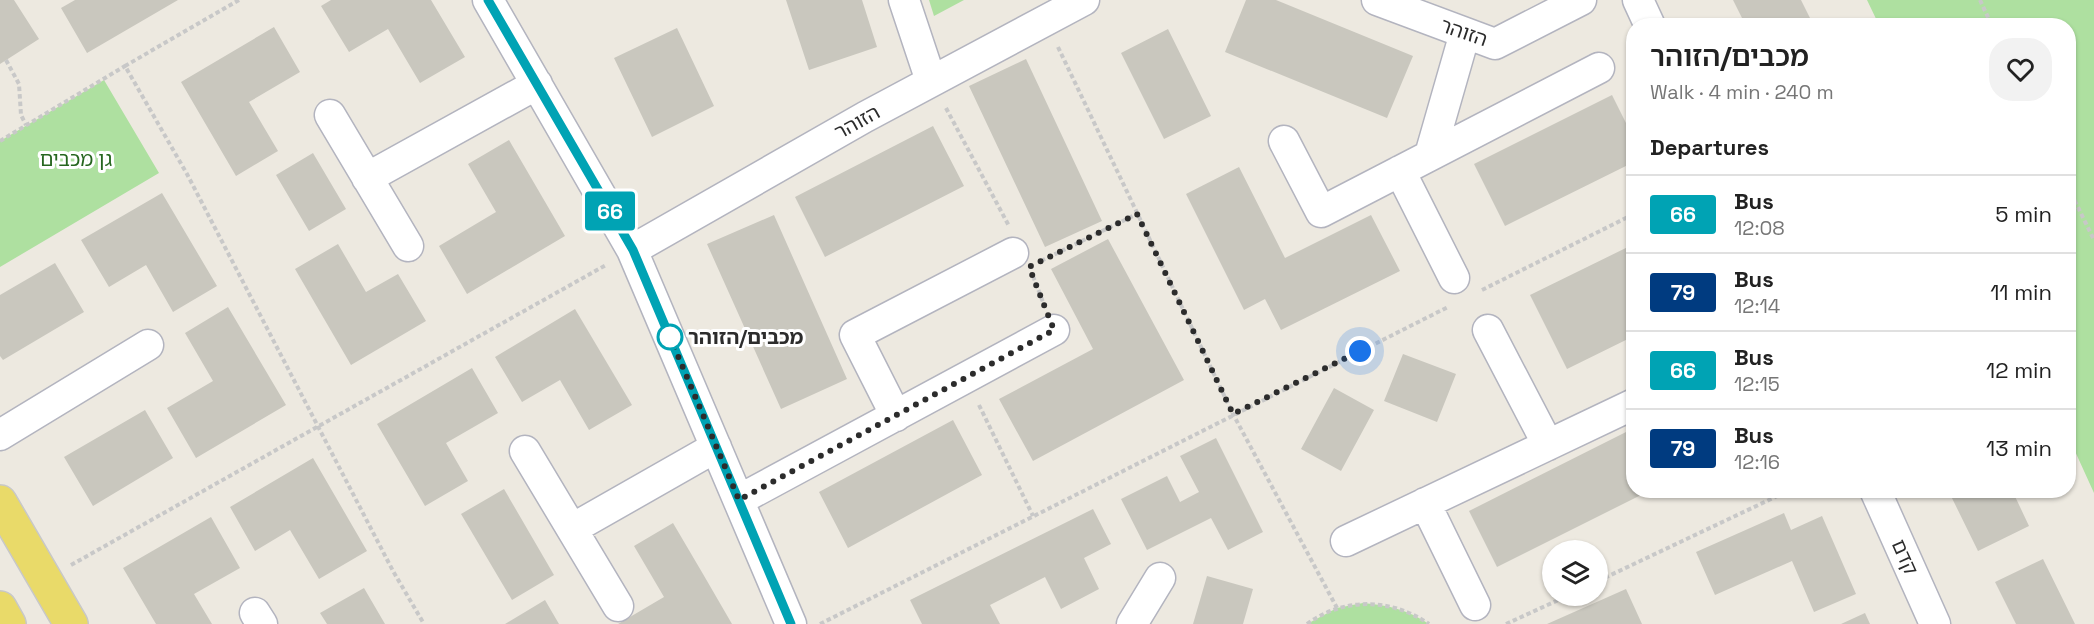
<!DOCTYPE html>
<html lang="en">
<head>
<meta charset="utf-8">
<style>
	body { margin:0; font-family:"Space Grotesk","Noto Sans Hebrew",sans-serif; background:#f2f2f2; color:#222; height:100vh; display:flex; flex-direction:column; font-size:22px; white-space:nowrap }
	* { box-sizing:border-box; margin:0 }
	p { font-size:20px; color:#767676 }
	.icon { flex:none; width:33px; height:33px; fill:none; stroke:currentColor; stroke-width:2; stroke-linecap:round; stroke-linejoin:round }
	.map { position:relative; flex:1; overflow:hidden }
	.side { position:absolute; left:1626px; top:18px; width:450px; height:480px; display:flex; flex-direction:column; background:#fff; border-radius:24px; box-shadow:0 2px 4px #0004 }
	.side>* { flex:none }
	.badge { padding:0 12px; border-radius:4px; font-size:21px; line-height:39px }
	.controls { position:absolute; left:1542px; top:540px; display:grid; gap:12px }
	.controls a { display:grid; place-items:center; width:66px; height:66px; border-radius:50%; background:#fff; box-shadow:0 2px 4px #0004; font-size:30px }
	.you { position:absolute; width:30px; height:30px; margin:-15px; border:4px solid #fff; border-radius:50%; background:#1a73e8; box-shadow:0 0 0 9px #1a73e833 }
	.map>.badge { position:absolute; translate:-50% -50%; box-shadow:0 0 0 3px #fff }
	h2 { padding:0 24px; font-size:22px; line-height:54px }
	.round { display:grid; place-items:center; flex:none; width:63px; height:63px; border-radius:24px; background:#f2f2f2 }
	.overview { display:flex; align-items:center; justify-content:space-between; height:102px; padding:0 24px }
	h1 { font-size:28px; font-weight:600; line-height:45px }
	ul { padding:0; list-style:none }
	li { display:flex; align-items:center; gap:18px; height:78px; padding:0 24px; border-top:2px solid #e0e0e0 }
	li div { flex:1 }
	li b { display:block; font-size:22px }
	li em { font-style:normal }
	li .badge { min-width:66px; font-weight:700; text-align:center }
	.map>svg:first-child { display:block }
	.green { fill:#aee0a0 }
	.building { fill:#c9c7be }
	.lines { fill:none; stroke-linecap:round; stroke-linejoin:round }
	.minor-casing { stroke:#b3b4bf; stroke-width:33 }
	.major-casing { stroke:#c8c8c8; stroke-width:36 }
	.path { stroke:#c8c8c8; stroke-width:4; stroke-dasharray:4.5 3; stroke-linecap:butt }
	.minor { stroke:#fff; stroke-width:30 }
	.major { stroke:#e9da69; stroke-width:33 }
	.line-casing { stroke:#fff; stroke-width:14 }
	.line { stroke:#00a3b4; stroke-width:9 }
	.walk { stroke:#2c2c2c; stroke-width:6; stroke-dasharray:0 10.8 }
	.stop-dot { fill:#fff; stroke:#00a3b4; stroke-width:3 }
	.labels { text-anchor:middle; stroke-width:6; stroke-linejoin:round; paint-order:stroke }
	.street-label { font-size:20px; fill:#2c2c2c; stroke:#fff }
	.park-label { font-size:20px; fill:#26661f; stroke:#fff }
	.stop-label { font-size:20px; font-weight:bold; fill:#2c2c2c; stroke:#fff; text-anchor:start }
</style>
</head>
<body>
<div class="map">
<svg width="2094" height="624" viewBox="0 0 2094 624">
	<rect width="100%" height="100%" fill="#ede9e0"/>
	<path class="green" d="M929,0H964L934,16Z
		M1867,0H2094V493L2069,438L2068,26L1879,25Z
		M104,80L159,173L0,267V141Z
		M1363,603C1388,605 1408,610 1429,624H1307L1337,608Z"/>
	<path class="building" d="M0,0H14L39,39L0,64Z
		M75,0H178L87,53L61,8Z
		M331,0H431L465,57L420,83L388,29L349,52L321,6Z
		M786,0H862L877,47L809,70Z
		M1246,0H1276L1413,56L1387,118L1225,52Z
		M1733,0H1801L1814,26H1746Z
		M274,27L300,72L249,102L278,151L236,176L181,82Z
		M677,28L714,106L652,137L614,58Z
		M1168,29L1211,116L1164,139L1121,53Z
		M1026,59L1102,221L1045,247L969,86Z
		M1612,95L1634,139V162L1505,226L1474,164Z
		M933,126L964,186L825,257L795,197Z
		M509,140L565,236L467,294L439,246L496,212L468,164Z
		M313,153L346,209L309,231L276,175Z
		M1239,167L1285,258L1371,215L1400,271L1281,330L1265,299L1244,310L1186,194Z
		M162,193L217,286L173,312L146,265L109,287L81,240Z
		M774,215L847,379L781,409L707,244Z
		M1108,239L1184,380L1033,461L999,399L1093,349L1051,269Z
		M338,244L366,292L398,274L426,321L351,365L295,269Z
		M1634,244V336L1567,369L1530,295Z
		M55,263L84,312L3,360L0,356V295Z
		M228,307L286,405L196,458L167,408L213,381L185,333Z
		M575,309L632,405L589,430L560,380L522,402L495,357Z
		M1403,354L1456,374L1437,422L1384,401Z
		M472,368L498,413L446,443L468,481L425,506L377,424Z
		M1334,388L1374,410L1341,471L1301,449Z
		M145,410L173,458L93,506L64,457Z
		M953,420L982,475L848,548L819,492Z
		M1634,428V490H1651L1497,567L1469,511Z
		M1216,438L1263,532L1228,550L1211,518L1147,550L1121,499L1167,476L1180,502L1199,492L1180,456Z
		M313,458L367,551L319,579L290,530L255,551L230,507Z
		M504,489L554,575L512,600L461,514Z
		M1952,490H2012L2029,526L1978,551L1949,492Z
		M1093,509L1111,544L1084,558L1099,589L1061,609L1045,577L990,605L1000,624H922L910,600Z
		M1784,513L1791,530L1822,516L1856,594L1814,612L1792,561L1715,595L1696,552Z
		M211,517L240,568L194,594L212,624H156L123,568Z
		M673,523L703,574L732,624H618L664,597L634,546Z
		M2043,559L2075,624H2016L1995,582Z
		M1207,576L1253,589L1243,624H1193Z
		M364,588L385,624H327L320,613Z
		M1626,589L1642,624H1547Z
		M545,600L559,624H505Z
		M1865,613L1870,624H1841Z"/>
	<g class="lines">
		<g class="minor-casing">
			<path id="minor" d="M488,0L632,250L791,624
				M904,0L931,81
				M1377,0L1495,44L1581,0
				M1638,0L1650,26
				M330,115L408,246
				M1284,141L1321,212L1599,68
				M1430,155L1465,33
				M1400,171L1454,278
				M367,178L537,84
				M632,250L865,117L1084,0
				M1488,330L1548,445
				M896,416L855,335L1013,253
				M0,435L148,345
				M525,451L618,606
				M1875,490L1935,624
				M739,500L1054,330
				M1425,503L1475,605
				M572,529L716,447
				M1346,541L1634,404
				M255,613L262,624
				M1132,624L1160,578"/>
		</g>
		<g class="major-casing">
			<path id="major" d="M0,502L71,624
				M0,608L9,624"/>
		</g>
		<path class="path" d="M239,0L125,66L187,174L393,571L424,624
			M1980,0L1992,26
			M1058,47L1233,414L1337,608
			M6,60L19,84L21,115L26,125
			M946,108L1009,226
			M0,141L125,66
			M2068,187L2094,240
			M1041,261L1137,214
			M1033,276L1043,302
			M1482,290L1634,214
			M979,405L1033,516
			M71,565L606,265
			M1598,581L1790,490
			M820,624L1448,307
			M1307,624C1344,597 1391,598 1429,624
			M1506,624L1567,596"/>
		<use href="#minor" class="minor"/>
		<use href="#major" class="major"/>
	</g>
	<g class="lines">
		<g class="line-casing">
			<path id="line" d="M488,0L633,250L791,624"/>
		</g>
		<use href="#line" class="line"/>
		<path class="walk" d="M670,337L739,500L1054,330L1029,267L1137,214L1233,414L1360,351"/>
	</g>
	<circle class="stop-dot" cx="670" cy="337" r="12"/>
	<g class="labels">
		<g class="street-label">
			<text transform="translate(1464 32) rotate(19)" y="7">הזוהר</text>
			<text transform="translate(857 122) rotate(-29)" y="7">הזוהר</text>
			<text transform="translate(1905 557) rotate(66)" y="7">קדם</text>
		</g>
		<g class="park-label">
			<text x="76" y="166">גן מכבים</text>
		</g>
		<g class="stop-label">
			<text x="688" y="344">מכבים/הזוהר</text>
		</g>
	</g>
</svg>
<div class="controls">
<a><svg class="icon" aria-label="layers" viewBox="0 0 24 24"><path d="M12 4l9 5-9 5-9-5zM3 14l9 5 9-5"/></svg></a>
</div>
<div class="you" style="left:1360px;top:351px"></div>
<b class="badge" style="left:610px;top:211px;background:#00a3b4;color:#fff">66</b>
<section class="side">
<div class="overview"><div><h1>מכבים/הזוהר</h1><p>Walk · 4 min · 240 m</p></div><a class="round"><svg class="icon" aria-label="heart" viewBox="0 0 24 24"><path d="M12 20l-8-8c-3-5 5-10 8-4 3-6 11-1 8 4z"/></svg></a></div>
<h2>Departures</h2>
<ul>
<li><span class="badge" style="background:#00a3b4;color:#fff">66</span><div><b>Bus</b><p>12:08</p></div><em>5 min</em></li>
<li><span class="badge" style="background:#003b80;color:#fff">79</span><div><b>Bus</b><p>12:14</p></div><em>11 min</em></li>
<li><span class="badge" style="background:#00a3b4;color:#fff">66</span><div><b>Bus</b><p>12:15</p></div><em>12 min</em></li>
<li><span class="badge" style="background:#003b80;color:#fff">79</span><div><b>Bus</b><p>12:16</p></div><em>13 min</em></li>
</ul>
</section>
</div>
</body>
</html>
